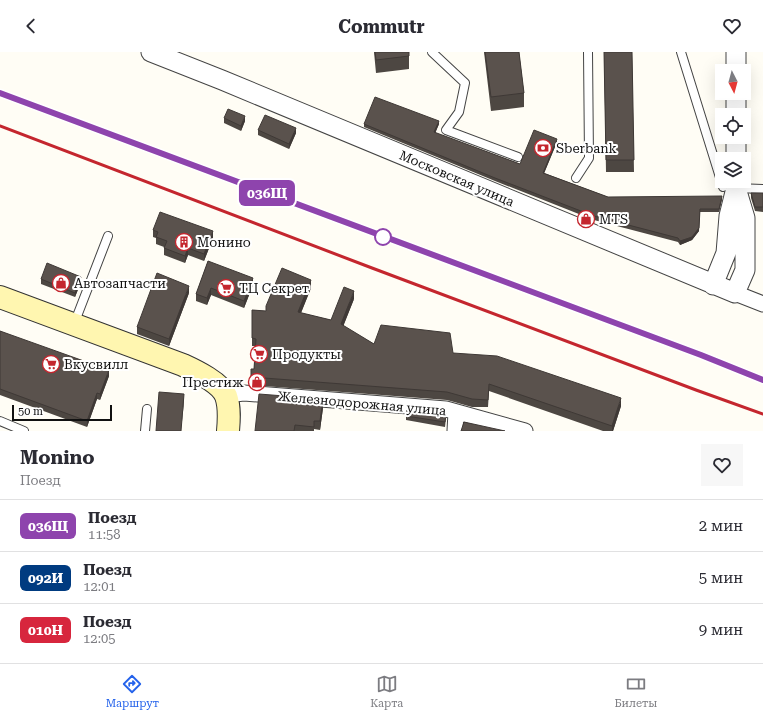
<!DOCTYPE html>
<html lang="ru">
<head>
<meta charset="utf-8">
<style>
	body { margin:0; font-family:"Roboto Serif",serif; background:#f7f7f7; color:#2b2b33; height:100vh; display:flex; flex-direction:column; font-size:15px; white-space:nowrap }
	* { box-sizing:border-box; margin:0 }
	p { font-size:13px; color:#7c7c81 }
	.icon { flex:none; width:22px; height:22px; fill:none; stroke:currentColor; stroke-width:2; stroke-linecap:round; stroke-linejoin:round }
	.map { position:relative; height:379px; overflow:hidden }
	.drawer { display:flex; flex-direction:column; background:#fff; flex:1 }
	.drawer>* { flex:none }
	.badge { padding:0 8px; border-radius:6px; font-size:14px; line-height:26px }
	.needle { width:26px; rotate:174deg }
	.fabs { position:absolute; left:715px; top:12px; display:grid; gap:8px }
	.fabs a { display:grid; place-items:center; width:36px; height:36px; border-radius:0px; background:#fff; box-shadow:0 4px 16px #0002; font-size:20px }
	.scale { position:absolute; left:12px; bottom:10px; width:100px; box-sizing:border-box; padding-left:4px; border:2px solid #111; border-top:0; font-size:11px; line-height:14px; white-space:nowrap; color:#111; -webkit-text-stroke:3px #fff; paint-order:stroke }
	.map>.badge { position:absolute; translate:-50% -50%; box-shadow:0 0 0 2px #fff }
	.round { display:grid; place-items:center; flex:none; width:42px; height:42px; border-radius:0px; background:#f7f7f7 }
	.summary { display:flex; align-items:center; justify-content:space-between; height:68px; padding:0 20px }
	h1 { font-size:19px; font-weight:700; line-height:30px }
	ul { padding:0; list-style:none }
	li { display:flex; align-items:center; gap:12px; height:52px; padding:0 20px; border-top:1px solid #e1e1e2 }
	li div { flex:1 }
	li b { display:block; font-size:15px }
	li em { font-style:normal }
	li .badge { min-width:44px; font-weight:700; text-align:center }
	header { display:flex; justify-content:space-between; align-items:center; height:52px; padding:0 20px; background:#fff; font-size:18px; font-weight:700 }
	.tabs { display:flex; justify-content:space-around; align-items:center; height:56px; border-top:1px solid #e1e1e2; background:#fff; font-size:11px; color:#7c7c81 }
	.tabs a { display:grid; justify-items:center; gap:2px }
	.tabs .current { color:#2563eb }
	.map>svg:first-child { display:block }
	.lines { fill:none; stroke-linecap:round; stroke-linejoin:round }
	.service-casing { stroke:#444; stroke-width:10 }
	.minor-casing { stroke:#444; stroke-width:17 }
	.tertiary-casing { stroke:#444; stroke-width:21 }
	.secondary-casing { stroke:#333; stroke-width:24 }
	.service { stroke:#fff; stroke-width:8 }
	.minor { stroke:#fff; stroke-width:15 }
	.tertiary { stroke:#fff; stroke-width:19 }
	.secondary { stroke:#fff6b0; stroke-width:22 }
	.rail { stroke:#c4262e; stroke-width:3 }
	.wall { fill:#4d4742 }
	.shaded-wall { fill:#3f3936 }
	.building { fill:#5a524d; stroke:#3f3936 }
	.line-casing { stroke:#fff; stroke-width:9 }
	.line { stroke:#8e44ad; stroke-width:6 }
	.stop-dot { fill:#fff; stroke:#8e44ad; stroke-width:2 }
	.labels { text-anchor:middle; stroke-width:4; stroke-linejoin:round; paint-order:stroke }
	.poi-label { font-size:13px; fill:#111; stroke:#fff; text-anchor:start }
	.street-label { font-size:13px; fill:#111; stroke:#fff }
</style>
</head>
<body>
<header><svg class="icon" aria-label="back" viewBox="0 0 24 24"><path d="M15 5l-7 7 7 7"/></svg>Commutr<svg class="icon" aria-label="heart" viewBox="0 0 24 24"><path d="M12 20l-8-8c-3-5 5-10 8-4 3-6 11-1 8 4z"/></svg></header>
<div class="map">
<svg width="763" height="379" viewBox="0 0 763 379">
	<rect width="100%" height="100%" fill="#fffdf5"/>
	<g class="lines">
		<g class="service-casing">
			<path id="service" d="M432,0L465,31L459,60L446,78L518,105
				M681,0L723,135
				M576,126L589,106L588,0
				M736,136L763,137
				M74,272L108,184
				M0,369L24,379
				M145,379L147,357"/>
		</g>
		<g class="minor-casing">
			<path id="minor" d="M735,241L763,252
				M226,343L244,341L446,357L525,379
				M455,379L456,360"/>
		</g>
		<g class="tertiary-casing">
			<path id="tertiary" d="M151,0L222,28L735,241L745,218V166L736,136
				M736,0V19
				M736,41V63
				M736,85V107
				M713,233L726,201L729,164L736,136"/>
		</g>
		<g class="secondary-casing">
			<path id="secondary" d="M0,245L183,313C196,319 221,331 226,344C230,355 229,368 228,379"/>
		</g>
		<use href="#service" class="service"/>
		<use href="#minor" class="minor"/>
		<use href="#tertiary" class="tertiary"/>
		<use href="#secondary" class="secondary"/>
		<path class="rail" d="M0,41L701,303L763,328
			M0,74L372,216L696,338L763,362"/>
	</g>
	<path class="wall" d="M374,0H409V17L376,21Z
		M484,0H519L524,41V55L491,59Z
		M604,0H632L634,120H606Z
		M224,66L245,69L241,79L224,71Z
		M364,72H439L435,81L520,112L557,90L544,121L608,145L722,147L719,160H700L699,179L692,188L680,193L678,190L594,168L495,129L364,75Z
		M258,78L296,81L289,97L258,83Z
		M751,141H763V160L755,159L751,146Z
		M153,178L213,186L204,209L188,203L185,211L164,203V195L156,192V186L153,185Z
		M208,209L253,233L244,256L211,243L207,253L196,249V242Z
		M41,227L81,230L75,245L41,232Z
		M311,236L301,261L331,268L354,247L343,274L374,292L453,301L621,354L613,379H603L489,339L488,355H472L447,348L251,333V317H254L255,294H252V258L266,259Z
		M189,241L169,294L137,282V275Z
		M0,279L109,324L100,348L97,347L87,375L0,343Z
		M323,356L320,378L314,377V379H255Z
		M406,364L446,366L445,375L406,368Z"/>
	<path class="shaded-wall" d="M245,64V69L241,79V74Z
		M439,69V72L434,84V80Z
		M296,76V81L289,97V92Z
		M557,87V90L543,124V121Z
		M722,144V147L719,160V157Z
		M699,176V179L692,188L680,193V189Z
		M213,179V186L204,209V202Z
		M188,196V203L185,211V204Z
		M81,225V230L75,245V241Z
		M253,226V233L244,256V249Z
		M311,228V236L298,268V260Z
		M189,234V241L169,294V287Z
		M211,236V243L207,253V246Z
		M354,239V247L341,280V272Z
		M109,318V324L100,348V342Z
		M97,341V347L87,375V369Z
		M184,342V350L181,379Z
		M621,346V354L613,379H612V374Z
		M323,347V356L320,378V369Z"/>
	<path class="building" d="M375,0H409V4L376,8Z
		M485,0H519L524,41L491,45Z
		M604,0H632L634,108H606Z
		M375,45L439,69L434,80L520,112L534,78L557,87L543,121L608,145L722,144L719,157H700L699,176L692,185L680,189L678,186L594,164L495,126L364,72Z
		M228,57L245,64L241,74L224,66Z
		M265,63L296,76L289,92L258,78Z
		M751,141H763V155H755Z
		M160,160L213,179L204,202L188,196L185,204L164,196L167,189L156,185L158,180L153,178Z
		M208,209L253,226L244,249L211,236L207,246L196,242Z
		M47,211L81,225L75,241L41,227Z
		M282,216L311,228L298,260L331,268L344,235L354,239L341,272L374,292L381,273L450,281L453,301L497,304L621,346L612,374L489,332L488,348L472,347L447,340L251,325V317H254L256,287L252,286V258L266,259V254Z
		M157,221L189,234L169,287L137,275Z
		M0,279L109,318L100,342L97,341L87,369L0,337Z
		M159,340L184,342L181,379H156Z
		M259,342L323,347L320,369H314V375L295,373L294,379H255Z
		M407,358L446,361L445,370L406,364Z
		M464,370L505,379H461Z"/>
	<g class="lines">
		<g class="line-casing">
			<path id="line" d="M0,41L701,303L763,328"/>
		</g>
		<use href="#line" class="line"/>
	</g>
	<defs>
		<g id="bank-ring" transform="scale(0.9)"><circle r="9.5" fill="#fff" stroke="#c4262e" stroke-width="1.5"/><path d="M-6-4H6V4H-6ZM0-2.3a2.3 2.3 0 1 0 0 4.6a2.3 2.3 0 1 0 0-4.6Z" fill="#c4262e"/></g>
		<g id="shop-ring" transform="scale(0.9)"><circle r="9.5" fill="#fff" stroke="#c4262e" stroke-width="1.5"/><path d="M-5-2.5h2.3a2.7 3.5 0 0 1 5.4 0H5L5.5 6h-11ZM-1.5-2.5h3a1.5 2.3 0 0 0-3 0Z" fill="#c4262e"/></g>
		<g id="building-ring" transform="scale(0.9)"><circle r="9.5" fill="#fff" stroke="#c4262e" stroke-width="1.5"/><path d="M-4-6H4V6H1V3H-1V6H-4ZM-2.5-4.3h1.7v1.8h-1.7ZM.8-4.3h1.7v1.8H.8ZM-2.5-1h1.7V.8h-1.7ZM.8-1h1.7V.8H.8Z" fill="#c4262e"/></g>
		<g id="supermarket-ring" transform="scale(0.9)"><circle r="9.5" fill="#fff" stroke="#c4262e" stroke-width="1.5"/><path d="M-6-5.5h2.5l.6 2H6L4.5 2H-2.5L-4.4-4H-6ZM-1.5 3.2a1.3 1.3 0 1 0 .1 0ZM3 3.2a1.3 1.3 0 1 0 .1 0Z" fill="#c4262e"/></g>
	</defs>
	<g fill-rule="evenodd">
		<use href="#bank-ring" x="543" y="96"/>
		<use href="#shop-ring" x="586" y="167"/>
		<use href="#building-ring" x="184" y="190"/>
		<use href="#shop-ring" x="61" y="231"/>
		<use href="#supermarket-ring" x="226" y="236"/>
		<use href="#supermarket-ring" x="259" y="302"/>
		<use href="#supermarket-ring" x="51" y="312"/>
		<use href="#shop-ring" x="257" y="330"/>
	</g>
	<circle class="stop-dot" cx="383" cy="185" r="8"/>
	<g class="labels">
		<g class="poi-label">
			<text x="556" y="101">Sberbank</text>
			<text x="599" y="172">MTS</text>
			<text x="197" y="195">Монино</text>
			<text x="74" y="236">Автозапчасти</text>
			<text x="239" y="241">ТЦ Секрет</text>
			<text x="272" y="307">Продукты</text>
			<text x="64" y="317">Вкусвилл</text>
			<text x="244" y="335" text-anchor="end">Престиж</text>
		</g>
		<g class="street-label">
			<text transform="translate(457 126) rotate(23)" y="5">Московская улица</text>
			<text transform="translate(362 351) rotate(5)" y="5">Железнодорожная улица</text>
		</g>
	</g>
</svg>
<div class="fabs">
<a><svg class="needle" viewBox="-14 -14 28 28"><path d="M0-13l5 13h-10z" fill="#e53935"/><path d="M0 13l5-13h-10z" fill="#7c7c81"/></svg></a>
<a><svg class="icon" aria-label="locate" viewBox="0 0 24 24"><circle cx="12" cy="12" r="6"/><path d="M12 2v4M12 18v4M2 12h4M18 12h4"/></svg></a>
<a><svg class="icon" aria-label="layers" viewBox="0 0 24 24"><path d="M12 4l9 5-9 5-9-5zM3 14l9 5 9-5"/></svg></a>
</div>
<div class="scale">50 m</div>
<b class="badge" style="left:267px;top:141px;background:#8e44ad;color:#fff">036Щ</b>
</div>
<section class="drawer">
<div class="summary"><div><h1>Monino</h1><p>Поезд</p></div><a class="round"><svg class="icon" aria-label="heart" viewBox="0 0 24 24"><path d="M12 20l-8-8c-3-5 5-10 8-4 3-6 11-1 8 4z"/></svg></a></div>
<ul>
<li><span class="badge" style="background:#8e44ad;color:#fff">036Щ</span><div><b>Поезд</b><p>11:58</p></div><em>2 мин</em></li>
<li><span class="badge" style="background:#003b80;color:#fff">092И</span><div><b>Поезд</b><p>12:01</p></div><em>5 мин</em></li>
<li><span class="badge" style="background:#d7263d;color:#fff">010Н</span><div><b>Поезд</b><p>12:05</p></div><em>9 мин</em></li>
</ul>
</section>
<nav class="tabs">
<a class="current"><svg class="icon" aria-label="directions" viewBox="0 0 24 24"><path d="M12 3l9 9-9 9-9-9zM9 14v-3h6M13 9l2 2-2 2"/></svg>Маршрут</a>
<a><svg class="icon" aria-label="map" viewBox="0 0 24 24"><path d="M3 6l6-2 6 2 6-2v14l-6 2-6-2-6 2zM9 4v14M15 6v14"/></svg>Карта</a>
<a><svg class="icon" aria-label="tickets" viewBox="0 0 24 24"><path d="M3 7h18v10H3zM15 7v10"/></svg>Билеты</a>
</nav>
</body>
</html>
